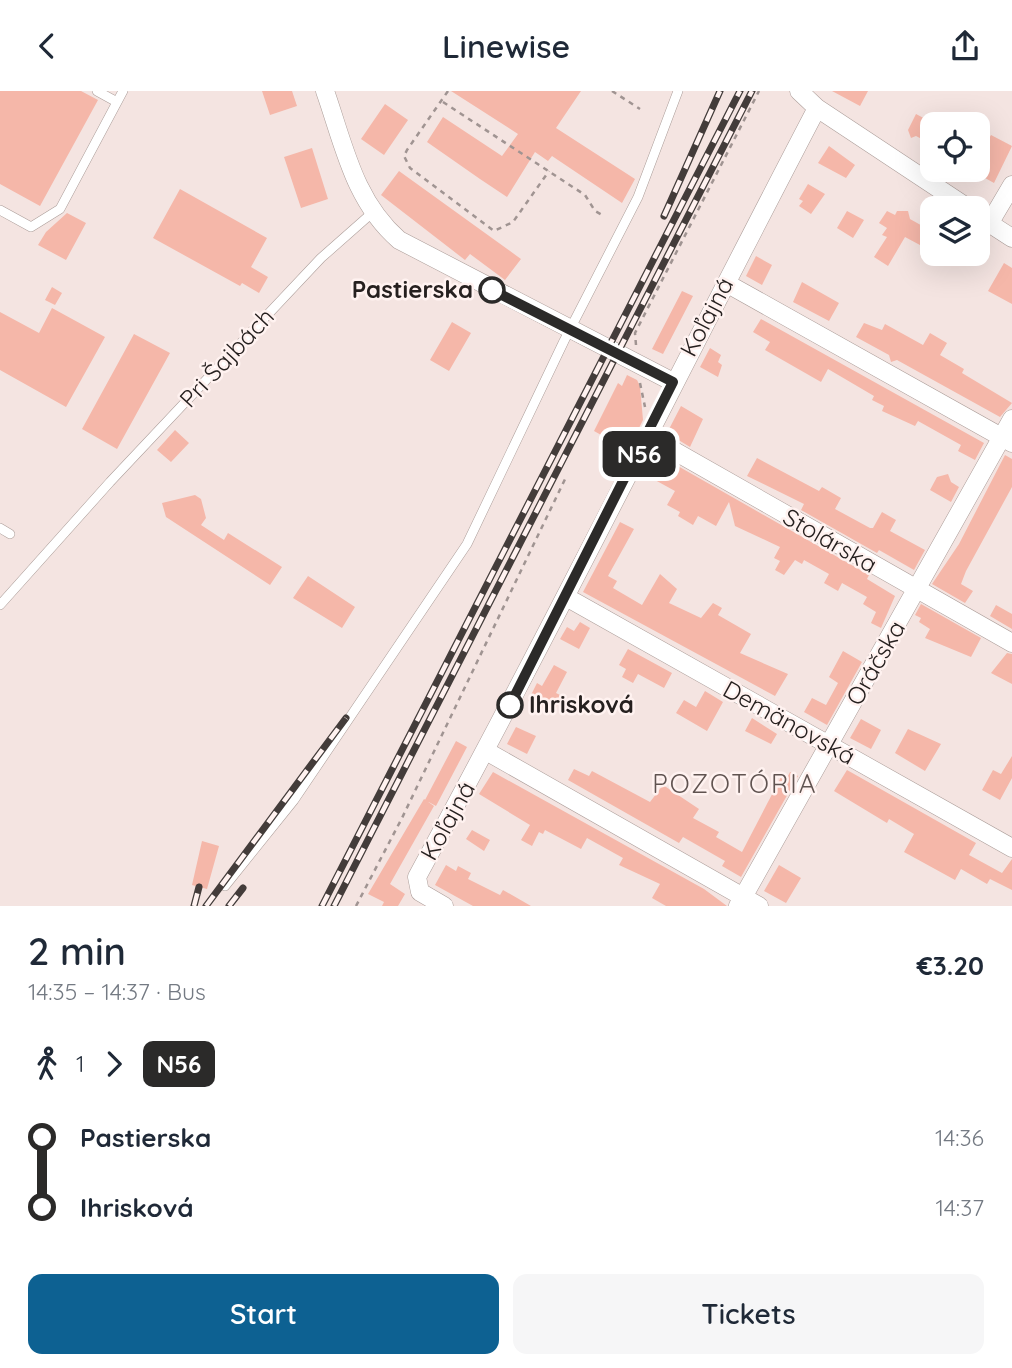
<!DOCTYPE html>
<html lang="en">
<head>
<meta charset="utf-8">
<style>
	body { margin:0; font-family:Quicksand,sans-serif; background:#f6f6f7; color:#1f2937; height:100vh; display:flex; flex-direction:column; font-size:26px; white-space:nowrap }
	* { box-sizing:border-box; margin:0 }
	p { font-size:23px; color:#747a83 }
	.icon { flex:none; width:38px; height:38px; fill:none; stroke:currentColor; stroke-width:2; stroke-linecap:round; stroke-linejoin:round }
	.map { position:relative; height:815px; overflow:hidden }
	.side { display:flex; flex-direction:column; background:#fff; flex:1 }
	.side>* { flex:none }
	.badge { padding:0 14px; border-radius:10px; font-size:24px; line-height:46px }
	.controls { position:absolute; left:920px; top:21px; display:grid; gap:14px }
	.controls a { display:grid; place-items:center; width:70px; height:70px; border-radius:14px; background:#fff; box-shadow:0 7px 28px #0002; font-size:35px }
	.map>.badge { position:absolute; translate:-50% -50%; box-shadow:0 0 0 4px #fff }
	.legs { display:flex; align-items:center; gap:10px; height:77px; padding:0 28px; font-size:23px }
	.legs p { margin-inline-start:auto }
	.summary { display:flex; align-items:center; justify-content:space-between; height:119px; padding:0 28px }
	h1 { font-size:38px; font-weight:600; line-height:52px }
	.primary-button { display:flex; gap:14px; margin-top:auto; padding:14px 28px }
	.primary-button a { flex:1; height:80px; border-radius:14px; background:#0d6192; color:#fff; font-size:28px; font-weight:600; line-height:80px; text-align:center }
	.primary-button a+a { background:#f6f6f7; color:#1f2937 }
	ul { padding:0 28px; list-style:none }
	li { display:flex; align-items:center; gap:24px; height:70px; font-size:26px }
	li i { display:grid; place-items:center; width:10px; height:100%; margin:0 9px; background:currentColor }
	li i::after { content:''; width:18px; height:18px; margin:-9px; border:5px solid; border-radius:50%; background:#fff }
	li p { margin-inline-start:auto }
	li:first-child i { background:linear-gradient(#0000 50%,currentColor 0) }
	li:last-child i { background:linear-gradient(currentColor 50%,#0000 0) }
	header { display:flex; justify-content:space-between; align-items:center; height:91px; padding:0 28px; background:#fff; font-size:32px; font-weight:600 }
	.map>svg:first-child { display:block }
	.building { fill:#f5b7a9 }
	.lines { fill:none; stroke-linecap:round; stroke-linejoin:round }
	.service-casing { stroke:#ab9d99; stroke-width:10 }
	.minor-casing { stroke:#ab9d99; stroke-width:19 }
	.path { stroke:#a09492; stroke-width:2.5; stroke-dasharray:5 5; stroke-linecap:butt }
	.service { stroke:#fff; stroke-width:9 }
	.minor { stroke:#fff; stroke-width:18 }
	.rail-casing { stroke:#433c3a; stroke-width:7 }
	.rail { stroke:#fff2f0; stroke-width:4.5; stroke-dasharray:13; stroke-linecap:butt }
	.line-1-casing { stroke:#fff; stroke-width:16 }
	.line-1 { stroke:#2b2a29; stroke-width:10 }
	.stop-1-dot { fill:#fff; stroke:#2b2a29; stroke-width:3.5 }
	.labels { text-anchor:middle; stroke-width:5; stroke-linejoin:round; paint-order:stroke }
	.stop-label { font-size:24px; font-weight:bold; fill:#26201f; stroke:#fff2f0; text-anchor:end }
	.street-label { font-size:24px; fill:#26201f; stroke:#fff2f0 }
	.neighbourhood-label { font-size:26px; letter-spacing:2px; fill:#605350; stroke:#fff2f0 }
</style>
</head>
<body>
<header><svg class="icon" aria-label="back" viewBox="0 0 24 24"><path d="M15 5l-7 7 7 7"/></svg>Linewise<svg class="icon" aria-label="share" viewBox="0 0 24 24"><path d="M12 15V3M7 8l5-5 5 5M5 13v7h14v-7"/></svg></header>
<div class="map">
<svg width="1012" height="815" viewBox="0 0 1012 815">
	<rect width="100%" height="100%" fill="#f4e4e1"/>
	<path class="building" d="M0,0H81L98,9L40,115L0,93Z
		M262,0H292L297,15L270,24Z
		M451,0H581L556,37L635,88L622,112L552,65L548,70L535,61L507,106L480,88L427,51L443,26L502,65L518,43Z
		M832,0H868L860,15Z
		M385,13L408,29L384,64L361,48Z
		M916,23L933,32V54L916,45L911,47L908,39Z
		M991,44L1012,55L994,92L976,82L978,66Z
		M829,55L855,74L846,87L818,72Z
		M312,57L328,108L301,117L284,66Z
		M399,80L521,168L505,189L470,163L465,169L381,104Z
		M808,93L825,103L811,123L799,115L803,110L799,108Z
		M180,98L267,147L251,176L268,186L259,202L242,192L240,195L153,147Z
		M847,120L864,129L853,147L837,137Z
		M887,120L895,124L897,120H908L910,128L933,141V161L905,146L888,175L874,166L887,146L882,144L887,137L879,132Z
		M67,122L86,132L66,169L38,154L46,141Z
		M756,165L772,174L762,194L746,185Z
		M1004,172L1012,177V213L988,200Z
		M802,191L839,212L829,230L793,211Z
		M52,196L62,202L55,214L45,209Z
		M682,200L693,205L663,263L652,258Z
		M52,217L105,246L66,316L0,279V221L39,242Z
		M761,228L984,352L975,369L958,360L961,354L918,330L915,335L882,320L884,315L872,309L874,305L828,278L821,291L765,259L770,251L753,241Z
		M452,231L471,242L449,280L430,269Z
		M864,232L882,239L885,233L923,254L930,242L947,252L940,264L964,278L962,282L1012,312L1000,326L897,269L891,271L889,264L856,246Z
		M134,243L170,262L117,358L82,338Z
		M710,257L721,264L718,271L722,274L718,286L700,276Z
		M627,284L637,289L640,295L643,329L628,359L594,340L618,292L622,295Z
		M681,315L703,328L690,356L667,342Z
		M175,339L189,352L171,371L157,359Z
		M655,362L869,484L867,488L895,505L881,537L871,532L876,521L863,513L867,506L842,492L838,500L824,492L829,483L804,469L802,473L795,469L784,484L775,479L780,470L774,467L780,456L735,435L729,411L716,435L698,425L693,434L678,425L680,421L667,414L675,400L644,383Z
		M1005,364L1012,368V396L966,480L961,493L973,500L965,512L932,493L959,453Z
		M757,367L819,400L822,396L841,407L835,418L870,437H873L882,421L896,429L890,440L925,459L914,479L879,459L877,462L801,419L804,413L747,385Z
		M948,383L951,391L959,396L951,411L930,399L937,386Z
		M195,404L201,408L206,427L201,434L224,449L228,442L282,476L270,494L166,426L162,412Z
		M620,431L634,438L608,485L617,490L613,497L642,514L660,483L677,498L669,512L701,527L713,512L722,517L718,524L751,543L740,562L788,583L775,605L583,501Z
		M308,485L355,516L342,537L293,507Z
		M921,513L981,547L971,566L925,547L930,538L919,531L921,527L915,524Z
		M996,514L1012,523V538L990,525Z
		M580,531L590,537L579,558L560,548L567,536L574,540Z
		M628,558L672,582L664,597L638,583L633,592L622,586L626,578L619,574Z
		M843,560L862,571L827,634L804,621L812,607L826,614L838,592L829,586Z
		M1007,562L1012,563V593L991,582Z
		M554,574L567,581L556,602L562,605L553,623L528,610L537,592L542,595Z
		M705,600L723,611L707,640L676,622L684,609L696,616Z
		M752,627L777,643L771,653L745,640Z
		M861,628L881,639L871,658L850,647Z
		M516,636L536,645L527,663L507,653Z
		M908,638L941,653L925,680L895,662Z
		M456,650L467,656L436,715L425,709Z
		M1012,665V687L1000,709L982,699L993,679L1001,683Z
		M574,678L589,685L592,680L650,711L663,694L699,718L693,727L719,741L716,746L742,761L781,686L786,689L790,681L798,685L741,786L722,775L725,770L683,746L679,752L568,689Z
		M847,679L976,752L969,764L1002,782L1012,768V799L990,788L987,793L961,778L955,789L904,761L914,743L889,728L887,732L834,700Z
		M493,681L704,798L727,815H666L652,807L660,793L619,774L623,767L587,747L581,758L545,739L543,743L539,741L532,755L521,749L530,734L479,703Z
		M424,708L434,715L390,793L405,803L398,815H382L384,811L368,803Z
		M472,739L490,749L484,760L466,748Z
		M202,750L219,755L207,798L192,794Z
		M446,774L456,780L458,775L471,782L468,788L500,804L503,799L531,815H473L435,794Z
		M779,774L801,787L786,812L764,800Z"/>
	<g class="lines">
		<g class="service-casing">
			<path id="service" d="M97,0L117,11
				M0,119L31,136L60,118L123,0
				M0,437L10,443
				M0,514L110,391L321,167L372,122
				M225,795L294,709L467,453L564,250L638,106L678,0"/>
		</g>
		<g class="minor-casing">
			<path id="minor" d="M325,0C344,54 354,110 399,149L673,291
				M799,0L817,17L968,117
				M978,125L1012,147
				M989,133L1012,94
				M726,192L1012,352
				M648,345L1012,552
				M566,506L1012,757
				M486,660L759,815
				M444,815L420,801L417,786C555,532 683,273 817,17
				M738,815L1012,328"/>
		</g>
		<path class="path" d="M448,0L407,59L404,65L410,77L494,140L513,131L549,80
			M612,0L640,18
			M443,11L585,104L595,120L604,125
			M636,254L635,242L759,0
			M640,292L645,316
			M356,815L402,727L567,384"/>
		<use href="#service" class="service"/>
		<use href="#minor" class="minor"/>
		<g class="rail-casing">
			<path id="rail" d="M664,125L720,0
				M194,815L199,796
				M206,815L346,627
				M229,815L243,797
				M322,815L740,0
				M334,815L752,0"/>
		</g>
		<use href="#rail" class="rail"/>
	</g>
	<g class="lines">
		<g class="line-1-casing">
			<path id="line-1" d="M492,199L673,291L510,614"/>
		</g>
		<use href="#line-1" class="line-1"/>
	</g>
	<g class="stop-1-dot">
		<circle cx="492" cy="199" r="12"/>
		<circle cx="510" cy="614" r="12"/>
	</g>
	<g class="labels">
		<g class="stop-label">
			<text x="473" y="207">Pastierska</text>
			<text x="529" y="622" text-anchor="start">Ihrisková</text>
		</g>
		<g class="street-label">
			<text transform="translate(707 226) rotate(-62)" y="8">Koľajná</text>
			<text transform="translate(227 267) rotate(-47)" y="8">Pri Šajbách</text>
			<text transform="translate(830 450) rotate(30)" y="8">Stolárska</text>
			<text transform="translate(876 572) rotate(-60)" y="8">Oráčska</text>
			<text transform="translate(789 632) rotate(29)" y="8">Demänovská</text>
			<text transform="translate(448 730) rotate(-61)" y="8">Koľajná</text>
		</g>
		<g class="neighbourhood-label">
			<text x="735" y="702">POZOTÓRIA</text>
		</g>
	</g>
</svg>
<div class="controls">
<a><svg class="icon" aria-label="locate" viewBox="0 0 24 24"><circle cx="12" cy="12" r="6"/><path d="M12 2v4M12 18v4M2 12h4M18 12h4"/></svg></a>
<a><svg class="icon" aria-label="layers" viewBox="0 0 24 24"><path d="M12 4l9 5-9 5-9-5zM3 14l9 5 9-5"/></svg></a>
</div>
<b class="badge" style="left:639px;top:363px;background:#2b2a29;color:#fff">N56</b>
</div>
<section class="side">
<div class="summary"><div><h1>2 min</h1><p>14:35 – 14:37 · Bus</p></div><b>€3.20</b></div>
<div class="legs"><svg class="icon" aria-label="walk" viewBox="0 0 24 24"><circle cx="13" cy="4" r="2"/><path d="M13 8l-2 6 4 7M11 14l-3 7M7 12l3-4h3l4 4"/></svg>1<svg class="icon" aria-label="forward" viewBox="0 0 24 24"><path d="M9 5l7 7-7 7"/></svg><b class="badge" style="background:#2b2a29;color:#fff">N56</b></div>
<ul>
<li><i style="color:#2b2a29"></i><b>Pastierska</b><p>14:36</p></li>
<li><i style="color:#2b2a29"></i><b>Ihrisková</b><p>14:37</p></li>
</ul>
<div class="primary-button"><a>Start</a><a>Tickets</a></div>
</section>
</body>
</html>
